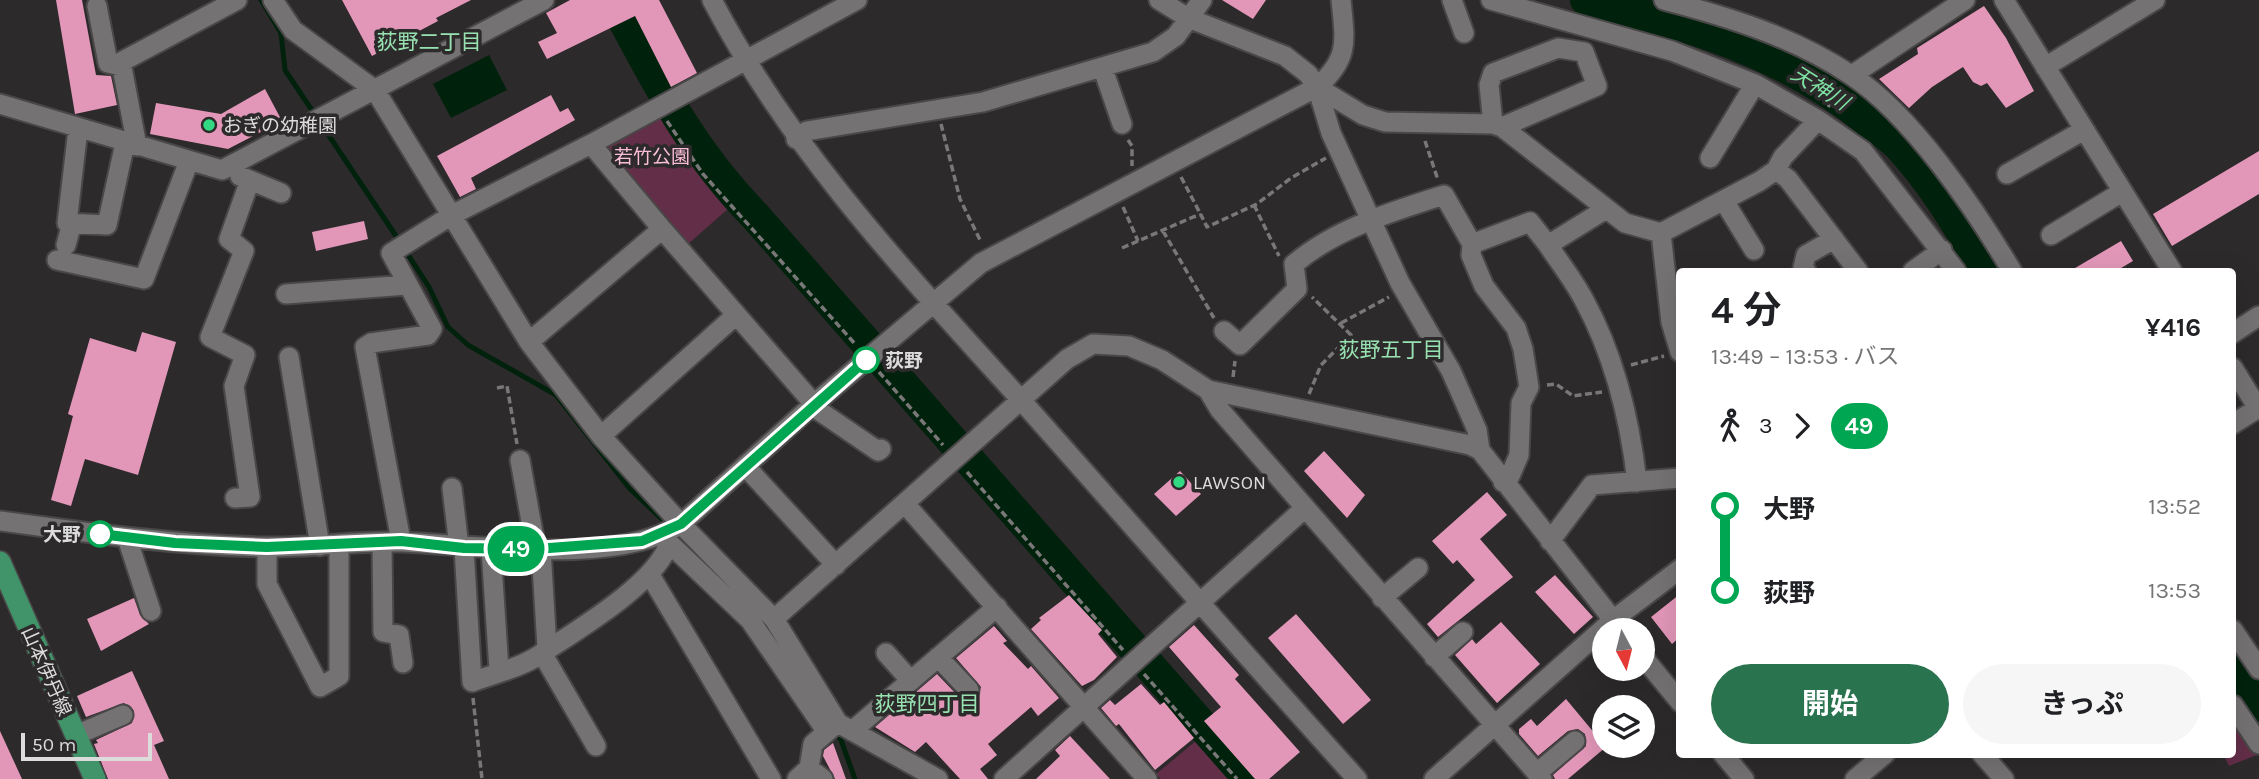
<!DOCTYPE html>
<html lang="ja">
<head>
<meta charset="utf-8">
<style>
	body { margin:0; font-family:Karla,"Noto Sans JP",sans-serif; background:#f6f6f6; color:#202124; height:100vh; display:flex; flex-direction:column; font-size:26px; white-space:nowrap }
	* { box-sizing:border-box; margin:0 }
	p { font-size:23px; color:#757577 }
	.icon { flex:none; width:38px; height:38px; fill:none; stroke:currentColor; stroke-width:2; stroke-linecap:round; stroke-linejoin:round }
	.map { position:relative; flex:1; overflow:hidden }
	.details { position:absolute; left:1676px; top:268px; width:560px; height:490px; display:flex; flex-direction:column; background:#fff; border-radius:7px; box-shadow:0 7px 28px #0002 }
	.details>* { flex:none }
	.badge { padding:0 14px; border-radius:23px; font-size:24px; line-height:46px }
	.needle { width:46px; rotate:173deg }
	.controls { position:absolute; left:1592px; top:618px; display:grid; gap:14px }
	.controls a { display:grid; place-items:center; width:63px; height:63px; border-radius:50%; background:#fff; box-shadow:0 7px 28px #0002; font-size:35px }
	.scale { position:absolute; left:21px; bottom:18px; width:131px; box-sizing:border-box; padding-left:7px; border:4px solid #dddcdc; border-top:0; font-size:19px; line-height:24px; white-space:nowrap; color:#dddcdc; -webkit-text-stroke:5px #2d2a2b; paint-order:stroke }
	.map>.badge { position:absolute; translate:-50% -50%; box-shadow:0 0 0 4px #fff }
	.legs { display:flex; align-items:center; gap:10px; height:77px; padding:0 35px; font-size:23px }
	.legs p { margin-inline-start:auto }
	.head { display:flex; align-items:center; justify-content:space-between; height:119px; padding:0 35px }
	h1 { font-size:38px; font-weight:700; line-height:52px }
	.button { display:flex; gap:14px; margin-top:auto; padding:14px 35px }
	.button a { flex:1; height:80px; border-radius:42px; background:#29734e; color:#fff; font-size:28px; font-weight:700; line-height:80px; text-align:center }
	.button a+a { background:#f6f6f6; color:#202124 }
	ul { padding:0 35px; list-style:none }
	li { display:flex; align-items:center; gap:24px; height:84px; font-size:26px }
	li i { display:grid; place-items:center; width:10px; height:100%; margin:0 9px; background:currentColor }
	li i::after { content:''; width:18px; height:18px; margin:-9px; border:5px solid; border-radius:50%; background:#fff }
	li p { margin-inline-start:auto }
	li:first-child i { background:linear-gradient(#0000 50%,currentColor 0) }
	li:last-child i { background:linear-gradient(currentColor 50%,#0000 0) }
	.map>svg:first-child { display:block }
	.green { fill:#632e48 }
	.water { fill:#00220d }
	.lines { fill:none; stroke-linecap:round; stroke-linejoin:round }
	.stream { stroke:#00220d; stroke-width:5 }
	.river { stroke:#00220d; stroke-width:32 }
	.building { fill:#e297b9 }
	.minor-casing { stroke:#494747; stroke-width:23 }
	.major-casing { stroke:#494747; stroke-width:24 }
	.path { stroke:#7a7778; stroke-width:3.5; stroke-dasharray:7 3.5; stroke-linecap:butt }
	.minor { stroke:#757273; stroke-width:19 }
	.major { stroke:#41946a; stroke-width:21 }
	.line-1-casing { stroke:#fff; stroke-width:16 }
	.line-1 { stroke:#00a651; stroke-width:10 }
	.poi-dot { fill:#33d882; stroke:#2d2a2b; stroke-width:2.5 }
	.stop-1-dot { fill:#fff; stroke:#00a651; stroke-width:3.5 }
	.labels { text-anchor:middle; stroke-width:7; stroke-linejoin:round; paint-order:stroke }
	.poi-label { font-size:19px; fill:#dddcdc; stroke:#2d2a2b; text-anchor:start }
	.park-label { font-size:19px; fill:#fabdd7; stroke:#2d2a2b }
	.stop-label { font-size:19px; font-weight:bold; fill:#dddcdc; stroke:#2d2a2b; text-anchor:start }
	.street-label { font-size:19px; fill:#dddcdc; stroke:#2d2a2b }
	.neighbourhood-label { font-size:21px; fill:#98e1b1; stroke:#2d2a2b }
	.water-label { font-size:21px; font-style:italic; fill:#7ee0a2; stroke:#2d2a2b }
</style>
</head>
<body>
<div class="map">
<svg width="2259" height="779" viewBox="0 0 2259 779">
	<rect width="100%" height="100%" fill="#2d2a2b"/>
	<path class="green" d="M659,114L729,208L688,244L604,150L607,143Z
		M2233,704L2259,744V754L2229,766L2223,754H2233Z
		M1197,740L1231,779H1161L1156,774Z"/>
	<path class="water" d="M489,55L507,90L451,118L433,84Z"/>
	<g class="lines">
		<path class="stream" d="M261,0L281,33L285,70L400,242
			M405,250L429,287L448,327L468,345L556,395L630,489L666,523
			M678,536L696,556
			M835,731L841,740L855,779"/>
		<path class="river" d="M613,0C656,81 691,151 756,217L1249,779
			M1586,0C1692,26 1782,51 1868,121C1879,130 1892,138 1901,148C1935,185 1960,229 1986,271
			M2233,667L2259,705"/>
	</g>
	<path class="building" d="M56,0H82L96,75L111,76L117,105L75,114Z
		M342,0H471L436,18L438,21L372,56Z
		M570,0H659L697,73L671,87L635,16L547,59L538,42L557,33L546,13Z
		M1222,0H1266L1253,19Z
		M1984,6L2006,38L2034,91L2006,108L1987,83L1981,86L1973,82L1963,67L1932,87L1909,108L1879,79L1918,54L1917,48Z
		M265,89L282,121L228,149L150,134L156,103L221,114Z
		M551,95L560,112L568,108L575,120L471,178L476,189L460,197L437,156Z
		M2259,151V194L2172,246L2153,214Z
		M364,221L368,239L316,251L312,232Z
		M2121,241L2133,261L2116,271H2070Z
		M142,332L176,342L138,475L85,459L71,506L51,500L73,416L68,414L90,338L136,352Z
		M1324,451L1365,495L1347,518L1304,471Z
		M1180,471L1201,494L1176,516L1154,494Z
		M1487,492L1507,515L1480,539L1513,577L1438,637L1427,624L1475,580L1457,560L1453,564L1432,541Z
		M1555,575L1593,617L1574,634L1535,592Z
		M1680,594V637L1672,644L1651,617Z
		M1069,595L1102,630L1098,634L1117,657L1094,680L1082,686L1031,629L1041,620L1039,618Z
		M134,598L140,615L149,624L101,651L87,619Z
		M1296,614L1371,700L1343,724L1268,638Z
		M1501,622L1540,664L1497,703L1455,655L1472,639L1476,644Z
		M1194,625L1239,675L1235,679L1300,752L1269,779H1255L1204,721L1221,707L1169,647Z
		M994,626L1007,641L1003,643L1028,669L1031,666L1059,698L1038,716L1031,707L988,744L997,755L980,769L988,779H960L926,742L915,752L875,727L937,674L961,699L971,702L977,699L981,687L956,658Z
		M132,671L164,741L154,745L169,779H108L94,744L98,743L96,740L132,723L134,711L124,703L86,717L77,696Z
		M1141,684L1160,705L1164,702L1194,738L1155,770L1119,724L1116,726L1101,708L1110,700L1115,705Z
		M1566,699L1606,747L1568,779H1555L1553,775L1586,746L1585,734L1578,729L1568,731L1538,756L1519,734V729L1531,719L1537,726Z
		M0,731L22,779H0Z
		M1070,736L1110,779H1036L1060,756L1055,750Z
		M833,743L846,779H835L823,756L824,750Z"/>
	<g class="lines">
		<g class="minor-casing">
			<path id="minor" d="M273,0L293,30L375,90L529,342L662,229L591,144
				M712,0C791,151 907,274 1021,400C1133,526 1244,654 1357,779
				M1159,0L1188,18L1285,56L1308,74L1317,87L1331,133L1400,283L1451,371L1477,430L1480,450
				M1452,0L1464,33
				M1491,0L1672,51L1755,84L1818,120L1863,151L1956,271
				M1664,0C1729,17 1794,37 1851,75C1912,115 1975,209 2012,271
				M2004,0L2172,271
				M97,6L108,63L121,66
				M2045,67L2155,0
				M1103,69L1122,124
				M1852,75L1965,0
				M1317,87L1363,115L1385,122L1493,124L1502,127L1625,223L1661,233L1760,181L1776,170L1783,157L1818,120
				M0,104L222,170L544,0
				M1493,124L1489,85L1493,73L1558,48L1584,52L1597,86L1502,127
				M78,129L67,223L107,225L125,143
				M796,139L807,131L983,102L1153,52L1176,36L1202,0
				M137,146L121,62L237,0
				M1710,158L1755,84
				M1776,170L1788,179L1858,271
				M2007,174L2084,130
				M240,176L281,193
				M1724,201L1754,250
				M1606,209L1548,245C1560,263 1574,281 1584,300C1614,355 1630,421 1637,482
				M662,229L814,404
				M1661,233L1671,322L1680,352
				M2051,235L2122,192
				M1472,244L1530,222L1548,245
				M66,245L72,223
				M57,260L144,279L189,161
				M1806,271L1803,268L1806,255L1834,239
				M1913,271L1942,250
				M286,294L407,285
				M1224,331L1240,345L1297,289L1294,264C1335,229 1393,211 1444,195L1472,244L1471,255L1484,286L1516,328L1523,349L1529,387L1521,403L1519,455L1510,476L1503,482
				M2233,333L2259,316
				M529,342L601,436L681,524L774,619L838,723L938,779
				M289,357L320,546
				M2233,368L2259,410
				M1208,390L1220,410L1542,779
				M812,406L878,451L881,449
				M2233,424L2258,408
				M601,436L736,315
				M520,460L536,549
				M746,467L836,565
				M452,488L459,547
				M235,498L250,497L234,386L245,355L210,337L244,251L229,239L250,180
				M906,505L1147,779
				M0,521C88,533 176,545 265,547C311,548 357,540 403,542C477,545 618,566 681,524L814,404L981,263L1317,87C1350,58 1345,41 1341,0
				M665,535L669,543L750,620L827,732
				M127,538L151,611
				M401,541L365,347L371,343L428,335L432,329L391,253L452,215L591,144L857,0
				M1550,541L1592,485L1680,478
				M382,543L383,632L399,635L403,663
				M267,547V584L320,687L339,676V545
				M464,548L472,682C496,673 520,668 541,654C577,630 657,583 669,543
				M491,549L499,670
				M541,549L547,648
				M650,575L771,779
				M1382,598L1418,568
				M774,619L1067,359L1093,344L1129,346L1162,360L1208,390L1470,445L1480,450L1621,630
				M2233,630L2259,669
				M542,653L596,746
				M886,653L911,681
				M938,657L969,690
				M1434,657L1463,632
				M1643,657L1680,702
				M2233,705L2259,744
				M852,731L997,607
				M76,735L123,715
				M1723,754L1744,779
				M1982,754L2004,779
				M809,768L823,779
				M1537,773L1575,741
				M797,779L809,768L813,744L837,723
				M1004,779L1305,508
				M1434,779L1613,620L1680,569
				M1855,779L1885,754"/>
		</g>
		<g class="major-casing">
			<path id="major" d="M0,562L95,779"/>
		</g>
		<path class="path" d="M1828,107L1842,87
			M667,121L703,174L856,345
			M941,124L960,199L981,242
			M1128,140L1132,146V166
			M1425,141L1438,180
			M1181,177L1201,215
			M1254,205L1279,256
			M1123,207L1138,241
			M1163,231L1214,318
			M1122,248L1193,217L1201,215L1207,227L1257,204L1291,178L1326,158
			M1341,323L1389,297
			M1631,365L1664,356
			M879,372L943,445
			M1233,377L1235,361
			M1547,385L1556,384L1573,396L1602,392
			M497,388L507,386L517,444
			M1309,394L1321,365L1351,335L1312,297
			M967,472L1123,650
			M1144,674L1237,779
			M473,698L482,779"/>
		<use href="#minor" class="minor"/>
		<use href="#major" class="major"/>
	</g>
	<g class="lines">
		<g class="line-1-casing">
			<path id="line-1" d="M100,534L175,543L267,547L401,541L464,548L536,549L642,541L681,524L866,360"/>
		</g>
		<use href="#line-1" class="line-1"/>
	</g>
	<g class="poi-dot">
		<circle cx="209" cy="125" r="7"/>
		<circle cx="1179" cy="482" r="7"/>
	</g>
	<g class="stop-1-dot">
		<circle cx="866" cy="360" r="12"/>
		<circle cx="100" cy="534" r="12"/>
	</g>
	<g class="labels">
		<g class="poi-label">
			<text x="223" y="132">おぎの幼稚園</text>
			<text x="1193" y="489">LAWSON</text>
		</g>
		<g class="park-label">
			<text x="652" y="163">若竹公園</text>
		</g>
		<g class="stop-label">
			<text x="885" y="367">荻野</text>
			<text x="81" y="541" text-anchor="end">大野</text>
		</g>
		<g class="street-label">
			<text transform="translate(47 671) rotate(66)" y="7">山本伊丹線</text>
		</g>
		<g class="neighbourhood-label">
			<text x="429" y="49">荻野二丁目</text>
			<text x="1391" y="357">荻野五丁目</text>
			<text x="927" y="711">荻野四丁目</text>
		</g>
		<g class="water-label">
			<text transform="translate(1820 88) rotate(32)" y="7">天神川</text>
		</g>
	</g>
</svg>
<div class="controls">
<a><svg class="needle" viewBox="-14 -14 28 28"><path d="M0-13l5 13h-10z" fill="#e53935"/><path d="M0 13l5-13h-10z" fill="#757577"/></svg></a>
<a><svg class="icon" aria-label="layers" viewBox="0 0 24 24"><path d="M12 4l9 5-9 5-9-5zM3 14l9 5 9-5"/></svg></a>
</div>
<div class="scale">50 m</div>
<b class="badge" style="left:516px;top:549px;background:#00a651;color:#fff">49</b>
<section class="details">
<div class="head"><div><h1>4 分</h1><p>13:49 – 13:53 · バス</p></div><b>¥416</b></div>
<div class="legs"><svg class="icon" aria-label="walk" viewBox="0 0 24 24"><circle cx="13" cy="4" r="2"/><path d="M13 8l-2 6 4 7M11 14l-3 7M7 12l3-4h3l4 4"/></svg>3<svg class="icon" aria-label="forward" viewBox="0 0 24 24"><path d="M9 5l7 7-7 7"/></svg><b class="badge" style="background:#00a651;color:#fff">49</b></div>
<ul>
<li><i style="color:#00a651"></i><b>大野</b><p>13:52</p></li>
<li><i style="color:#00a651"></i><b>荻野</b><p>13:53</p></li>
</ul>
<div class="button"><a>開始</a><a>きっぷ</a></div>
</section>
</div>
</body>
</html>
